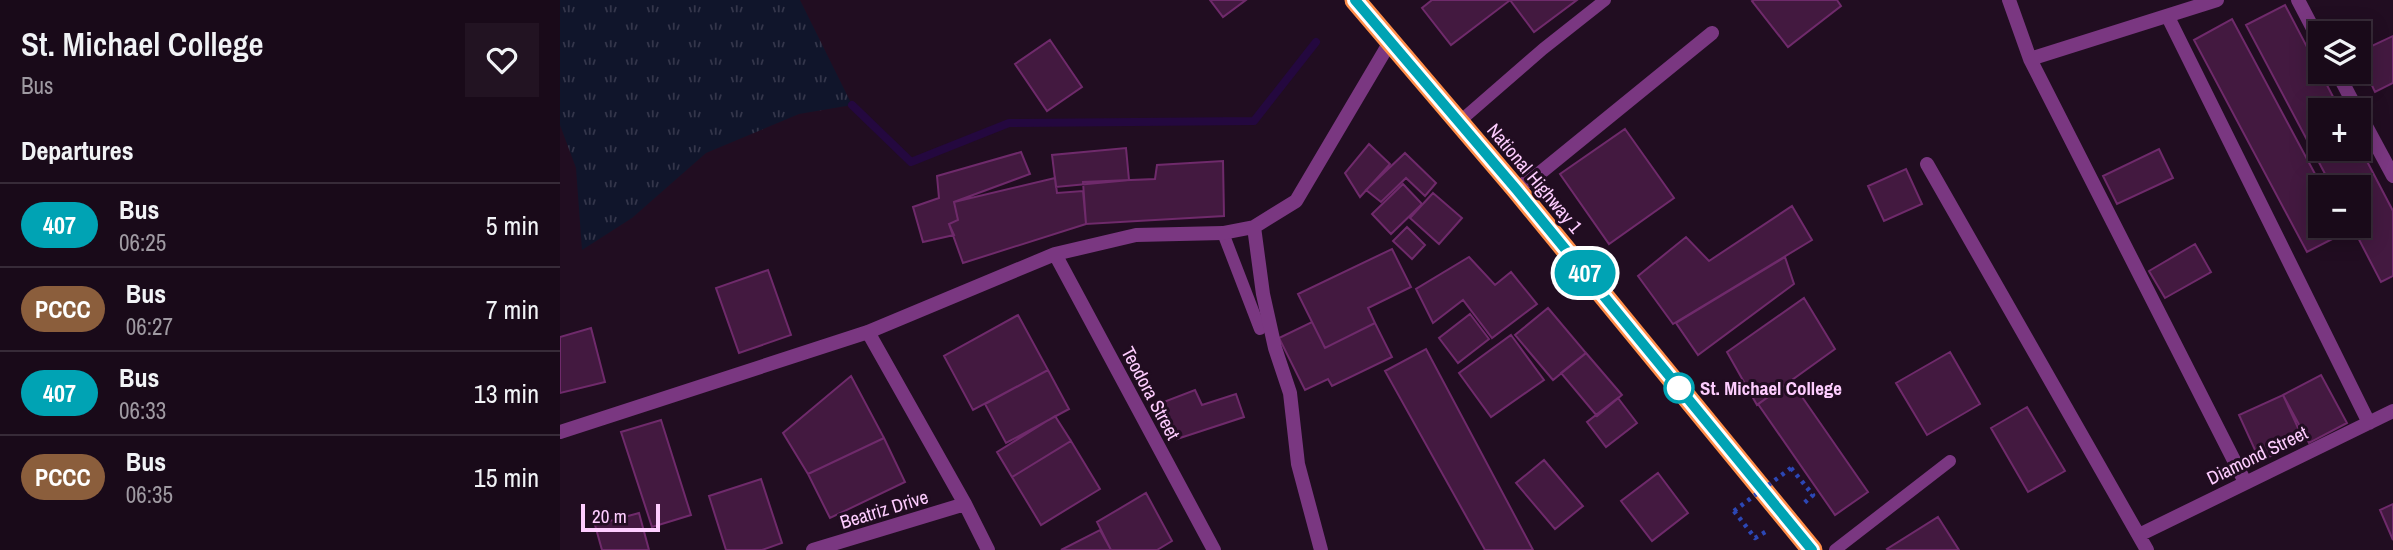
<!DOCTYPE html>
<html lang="en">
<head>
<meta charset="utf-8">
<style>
	body { margin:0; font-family:"Archivo Narrow",sans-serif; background:#221322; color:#f1f3f6; height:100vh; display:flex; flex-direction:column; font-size:26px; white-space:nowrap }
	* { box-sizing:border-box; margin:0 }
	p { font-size:23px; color:#9f9aa2 }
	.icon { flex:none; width:38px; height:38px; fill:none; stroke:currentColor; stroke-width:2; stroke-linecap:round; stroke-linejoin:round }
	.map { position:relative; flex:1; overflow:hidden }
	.sheet { display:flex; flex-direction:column; background:#190a19; width:560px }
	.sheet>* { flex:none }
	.badge { padding:0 14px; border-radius:23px; font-size:24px; line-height:46px }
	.fabs { position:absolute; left:1748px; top:21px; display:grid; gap:14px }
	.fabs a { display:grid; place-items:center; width:63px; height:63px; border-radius:0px; background:#190a19; box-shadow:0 4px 18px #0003,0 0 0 2px #372b38; font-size:35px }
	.scale { position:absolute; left:21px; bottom:18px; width:79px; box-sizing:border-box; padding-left:7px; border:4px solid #fecdff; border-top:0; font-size:19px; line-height:24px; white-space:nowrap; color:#fecdff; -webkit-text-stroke:5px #210d21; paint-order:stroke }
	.map>.badge { position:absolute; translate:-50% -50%; box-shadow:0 0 0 4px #fff }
	h2 { padding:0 21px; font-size:26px; line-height:63px }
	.round { display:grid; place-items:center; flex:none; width:74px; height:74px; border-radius:0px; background:#221322 }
	.head { display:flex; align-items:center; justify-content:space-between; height:119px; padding:0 21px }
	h1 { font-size:33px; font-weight:600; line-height:52px }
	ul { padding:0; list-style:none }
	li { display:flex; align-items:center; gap:21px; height:84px; padding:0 21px; border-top:2px solid #372b38 }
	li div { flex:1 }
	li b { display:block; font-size:26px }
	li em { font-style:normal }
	li .badge { min-width:77px; font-weight:700; text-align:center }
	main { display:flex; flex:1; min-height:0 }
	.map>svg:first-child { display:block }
	.grass { fill:url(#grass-tufts) }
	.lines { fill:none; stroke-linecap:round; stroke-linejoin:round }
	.stream { stroke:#24083f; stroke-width:8 }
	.building { fill:#431940; stroke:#6f2a6b; stroke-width:2 }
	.path { stroke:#2c47b5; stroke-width:4.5; stroke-dasharray:3.5 5; stroke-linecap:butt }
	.lane { stroke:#7a3781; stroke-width:12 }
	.street { stroke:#7a3781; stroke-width:14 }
	.highway { stroke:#ff8e48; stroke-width:21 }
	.path-bridge { stroke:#2c47b5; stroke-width:4.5; stroke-dasharray:3.5 5; stroke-linecap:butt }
	.line-casing { stroke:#fff; stroke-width:16 }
	.line { stroke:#00a3b4; stroke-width:10 }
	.stop-dot { fill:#fff; stroke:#00a3b4; stroke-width:3.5 }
	.labels { text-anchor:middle; stroke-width:6; stroke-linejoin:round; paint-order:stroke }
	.street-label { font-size:19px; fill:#fecdff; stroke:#210d21 }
	.stop-label { font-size:19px; font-weight:bold; fill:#fecdff; stroke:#210d21; text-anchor:start }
</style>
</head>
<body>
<main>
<section class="sheet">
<div class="head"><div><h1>St. Michael College</h1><p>Bus</p></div><a class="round"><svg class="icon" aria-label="heart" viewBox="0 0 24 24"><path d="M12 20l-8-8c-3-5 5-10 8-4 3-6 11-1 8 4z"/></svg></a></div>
<h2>Departures</h2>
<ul>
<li><span class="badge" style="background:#00a3b4;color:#fff">407</span><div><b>Bus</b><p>06:25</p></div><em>5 min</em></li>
<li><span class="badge" style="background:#8b5e3c;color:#fff">PCCC</span><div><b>Bus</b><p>06:27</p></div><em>7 min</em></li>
<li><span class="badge" style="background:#00a3b4;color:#fff">407</span><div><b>Bus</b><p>06:33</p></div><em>13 min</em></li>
<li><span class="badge" style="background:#8b5e3c;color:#fff">PCCC</span><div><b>Bus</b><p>06:35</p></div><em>15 min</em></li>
</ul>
</section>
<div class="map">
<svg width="1833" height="550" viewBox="0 0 1833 550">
	<defs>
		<pattern id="grass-tufts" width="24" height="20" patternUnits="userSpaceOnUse" patternTransform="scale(1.75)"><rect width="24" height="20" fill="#10152b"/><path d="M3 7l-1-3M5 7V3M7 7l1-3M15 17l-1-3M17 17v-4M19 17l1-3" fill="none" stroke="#34364b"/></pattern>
	</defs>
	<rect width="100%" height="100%" fill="#210d21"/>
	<path class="grass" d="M0,0H240L292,105L239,114L146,153L72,218L22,250L16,168L0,125Z"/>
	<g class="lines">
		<path class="stream" d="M292,105L351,162L449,123L694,121L756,42"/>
	</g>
	<path class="building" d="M650,0H686L663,17Z
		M872,0H948L949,1L891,45L862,8Z
		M950,0H1017L974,32Z
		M1194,0H1277L1281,6L1228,47L1192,1Z
		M1725,5L1780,110H1760V149H1799V146L1833,211V276L1821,282L1792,226H1799V187H1772L1686,25Z
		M1672,19L1762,187L1760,226H1782L1786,232L1747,252L1634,40Z
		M1833,36V83L1815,92L1799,58V52Z
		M490,40L522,87L487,111L455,64Z
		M1065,129L1114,198L1049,244L1000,174Z
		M809,144L830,164L800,197L785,173Z
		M566,148L569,180L496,187L492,155Z
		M1599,149L1613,178L1557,204L1543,176Z
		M461,152L470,174L394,202L398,220L389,224L394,235L363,242L353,207L379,198L377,176Z
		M845,153L876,183L865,196L846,178L821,202L806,190Z
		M663,161L664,216L526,224L523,182L595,179L597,165Z
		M1346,169L1362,204L1324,221L1308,186Z
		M495,178L497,193L523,191L526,224L403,263L389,224L398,220L394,202Z
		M843,184L862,204L831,234L812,214Z
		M873,193L902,218L879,244L850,218Z
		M1232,206L1252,240L1113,324L1078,276L1126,237L1149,261Z
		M847,227L865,245L852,259L833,241Z
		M1635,244L1651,272L1605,298L1589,271Z
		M832,249L851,287L808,308L815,323L765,348L738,294Z
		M909,257L935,285L951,272L977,304L932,338L903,300L873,323L856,289Z
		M1225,257L1234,284L1138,355L1116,323Z
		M208,270L231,335L179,353L156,288Z
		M1244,298L1275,349L1197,405L1167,352Z
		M988,308L1026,353L993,380L955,335Z
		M910,314L929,339L898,363L879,338Z
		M458,315L488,370L413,410L384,356Z
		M752,322L765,348L815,323L832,357L772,386L768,379L745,390L719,338Z
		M31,328L45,382L0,393V337Z
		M951,335L984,380L931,417L899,373Z
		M866,349L973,550H925L825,371Z
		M1390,352L1420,404L1367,435L1336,383Z
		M1026,353L1062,395L1037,416L1001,373Z
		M488,370L509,409L446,443L425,404Z
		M1761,375L1787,423L1749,443L1723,395Z
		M291,376L324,438L248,474L223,433Z
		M1231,381L1308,492L1275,515L1198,404Z
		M635,390L642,405L676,394L684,417L617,439L601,403Z
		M1723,395L1744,441L1700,461L1679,415Z
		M1058,398L1077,423L1046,447L1027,422Z
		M1467,407L1505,471L1468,492L1431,428Z
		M495,416L511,441L452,477L437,452Z
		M101,420L131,515L92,527L61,432Z
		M324,438L345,482L270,518L248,474Z
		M511,441L540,489L481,525L452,477Z
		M984,460L1023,506L995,529L956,483Z
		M1098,473L1128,513L1092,541L1061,501Z
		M201,479L222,543L202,550H166L149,496Z
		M586,493L612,541L597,550H551L537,522Z
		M1833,504V540L1820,510Z
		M79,513L89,550H42L35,525Z
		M1378,517L1399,550H1328L1327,549Z
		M540,530L551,550H501Z"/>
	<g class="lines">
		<path class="path" d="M1231,468L1253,495L1242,505
			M1174,511L1195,538L1207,531"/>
		<path class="lane" d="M899,122L983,49L1045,0
			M663,233L700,329
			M1275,550L1390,461"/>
		<path class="street" d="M1449,0L1470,59L1685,482
			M1738,0L1760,42
			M1608,17L1809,423
			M1470,59L1657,0
			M1777,72L1797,110
			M1799,113L1833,176
			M1367,164L1587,550
			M956,189L980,173L1152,33
			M694,227L703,294L715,348L730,393L738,464L761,550
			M495,254L654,550
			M308,332L405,504L428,550
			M0,432L308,332L495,254L576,235L663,233L694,227L736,201L830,42
			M1579,535L1833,411
			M253,550L405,504"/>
		<path class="highway" d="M795,0L956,189L1252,550"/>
		<path class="path-bridge" d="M1174,511L1231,468"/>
	</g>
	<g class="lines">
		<g class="line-casing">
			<path id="line" d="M795,0L956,189L1252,550"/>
		</g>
		<use href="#line" class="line"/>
	</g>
	<circle class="stop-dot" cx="1119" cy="388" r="14"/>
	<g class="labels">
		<g class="street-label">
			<text transform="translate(975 178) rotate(50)" y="7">National Highway 1</text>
			<text transform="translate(591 393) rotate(62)" y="7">Teodora Street</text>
			<text transform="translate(1697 455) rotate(-26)" y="7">Diamond Street</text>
			<text transform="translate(324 509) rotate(-17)" y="7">Beatriz Drive</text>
		</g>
		<g class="stop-label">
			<text x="1140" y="395">St. Michael College</text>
		</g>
	</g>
</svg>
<div class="fabs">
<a><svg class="icon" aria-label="layers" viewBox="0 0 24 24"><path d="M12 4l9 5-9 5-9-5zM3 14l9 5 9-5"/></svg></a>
<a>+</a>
<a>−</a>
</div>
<div class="scale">20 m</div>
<b class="badge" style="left:1025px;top:273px;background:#00a3b4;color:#fff">407</b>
</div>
</main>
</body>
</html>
